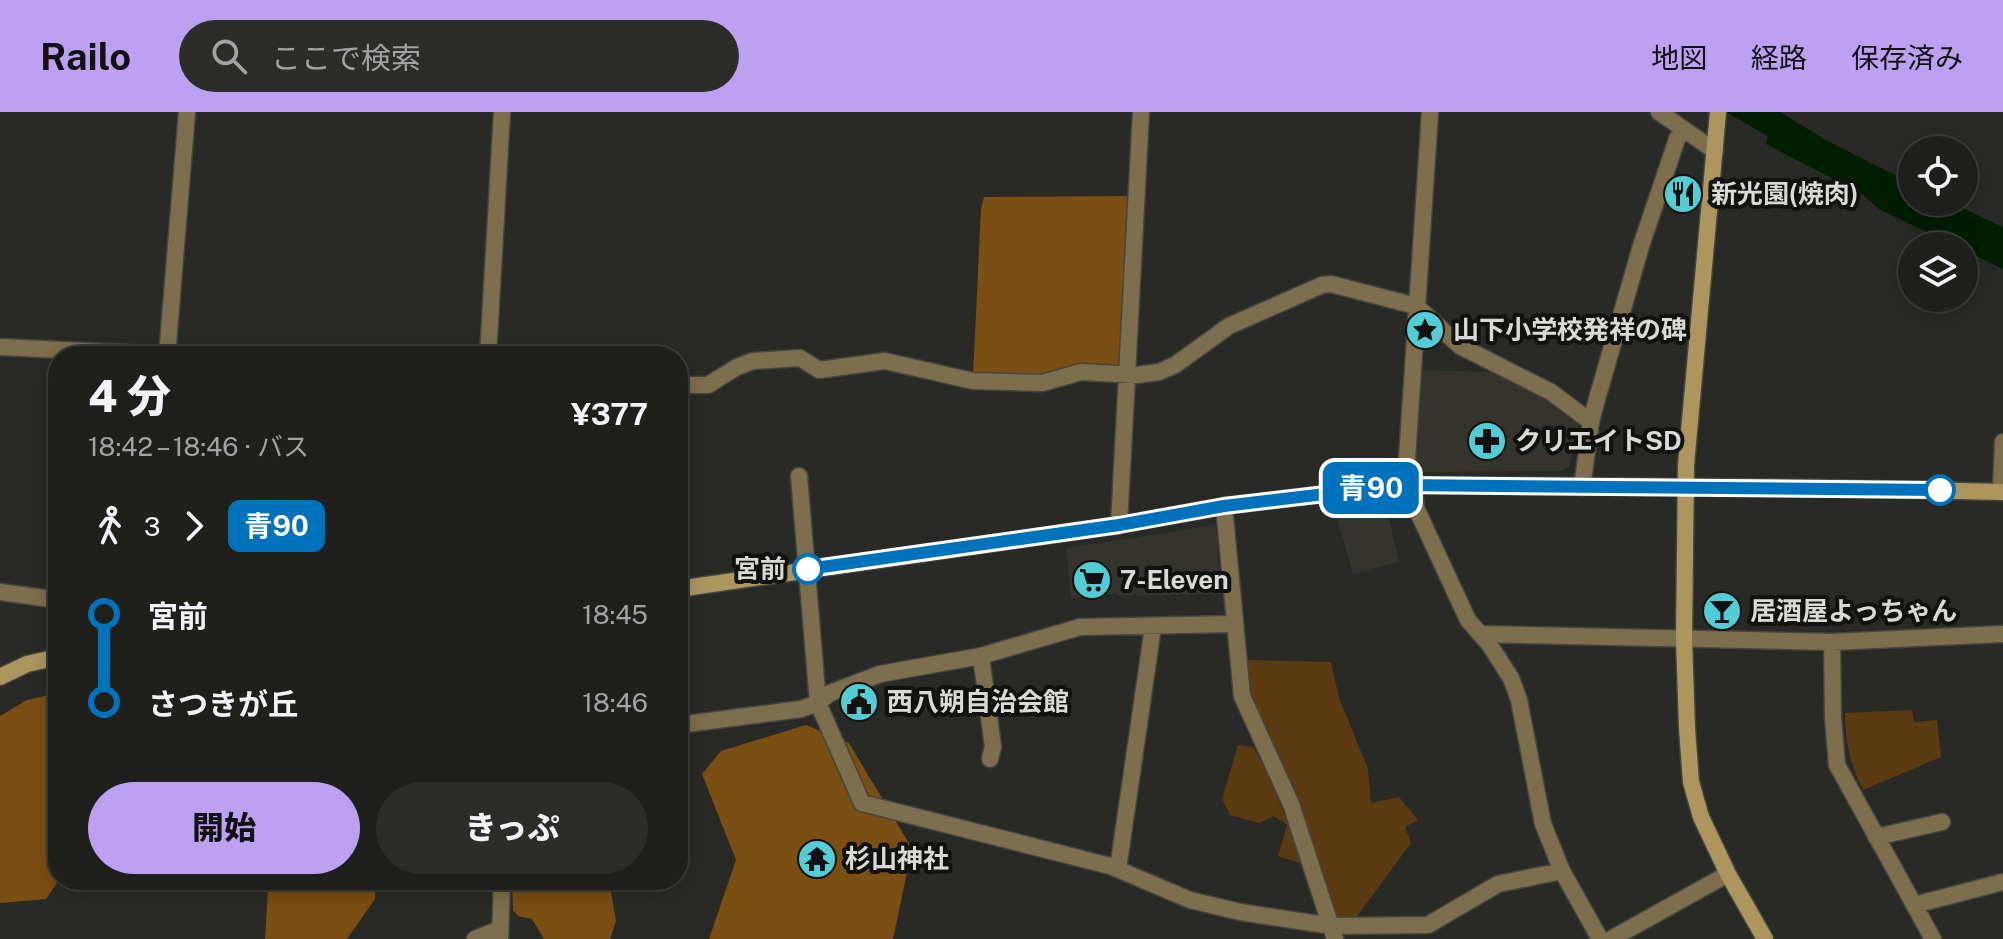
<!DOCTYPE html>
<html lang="ja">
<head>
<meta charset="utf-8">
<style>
	body { margin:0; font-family:"Public Sans","Noto Sans JP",sans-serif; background:#2c2c29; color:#f1f3f6; height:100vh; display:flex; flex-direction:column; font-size:30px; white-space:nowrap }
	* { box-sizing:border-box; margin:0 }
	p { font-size:26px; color:#a1a2a3 }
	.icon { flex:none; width:44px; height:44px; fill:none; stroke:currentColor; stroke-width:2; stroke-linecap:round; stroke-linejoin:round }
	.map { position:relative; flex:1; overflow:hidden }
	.side { position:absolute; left:48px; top:234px; width:640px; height:544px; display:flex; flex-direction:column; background:#1f1f1c; border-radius:32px; box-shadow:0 4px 20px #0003,0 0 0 2px #3c3d3b }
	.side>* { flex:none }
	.badge { padding:0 16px; border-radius:12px; font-size:28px; line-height:52px }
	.buttons { position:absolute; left:1898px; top:24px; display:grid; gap:16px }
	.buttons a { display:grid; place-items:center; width:80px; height:80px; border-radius:50%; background:#1f1f1c; box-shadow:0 4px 20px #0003,0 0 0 2px #3c3d3b; font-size:40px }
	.map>.badge { position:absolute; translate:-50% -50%; box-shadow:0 0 0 4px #fff }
	.legs { display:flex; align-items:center; gap:12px; height:88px; padding:0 40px; font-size:26px }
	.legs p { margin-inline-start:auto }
	.summary { display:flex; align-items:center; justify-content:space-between; height:136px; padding:0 40px }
	h1 { font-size:44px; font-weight:800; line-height:60px }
	.cta { display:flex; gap:16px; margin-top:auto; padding:16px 40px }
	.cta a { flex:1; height:92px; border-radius:48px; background:#bca0f2; color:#111; font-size:32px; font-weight:800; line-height:92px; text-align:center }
	.cta a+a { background:#2c2c29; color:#f1f3f6 }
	ul { padding:0 40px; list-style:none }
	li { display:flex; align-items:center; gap:28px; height:88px; font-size:30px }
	li i { display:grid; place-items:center; width:12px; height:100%; margin:0 10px; background:currentColor }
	li i::after { content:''; width:20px; height:20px; margin:-10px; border:6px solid; border-radius:50%; background:#1f1f1c }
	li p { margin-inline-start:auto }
	li:first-child i { background:linear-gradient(#0000 50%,currentColor 0) }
	li:last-child i { background:linear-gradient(currentColor 50%,#0000 0) }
	header { display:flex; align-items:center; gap:48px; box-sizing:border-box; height:112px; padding:0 40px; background:#bca0f2; color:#111 }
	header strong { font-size:38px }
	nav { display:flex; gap:44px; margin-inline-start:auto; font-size:28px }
	.search { width:560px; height:72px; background:#2c2c29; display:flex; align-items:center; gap:20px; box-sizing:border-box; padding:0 28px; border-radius:44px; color:#a1a2a3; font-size:30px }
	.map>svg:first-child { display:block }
	.built { fill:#34342c }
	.green { fill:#5b3b12 }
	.forest { fill:#7b4e13 }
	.water { fill:#001e01 }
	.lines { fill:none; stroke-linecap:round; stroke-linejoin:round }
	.street-casing { stroke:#454541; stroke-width:19 }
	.secondary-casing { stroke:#454541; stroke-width:19 }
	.street { stroke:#7d6e4d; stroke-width:16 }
	.secondary { stroke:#ad965e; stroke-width:16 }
	.line-1-casing { stroke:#fff; stroke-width:18 }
	.line-1 { stroke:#0072bc; stroke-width:12 }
	.stop-1-dot { fill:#fff; stroke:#0072bc; stroke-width:4 }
	.labels { text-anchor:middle; stroke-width:8; stroke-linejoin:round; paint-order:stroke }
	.poi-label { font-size:26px; font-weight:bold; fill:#d9d9d7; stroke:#111110; text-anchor:start }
	.stop-label { font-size:26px; font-weight:bold; fill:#d9d9d7; stroke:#111110; text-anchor:end }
</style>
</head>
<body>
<header>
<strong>Railo</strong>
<div class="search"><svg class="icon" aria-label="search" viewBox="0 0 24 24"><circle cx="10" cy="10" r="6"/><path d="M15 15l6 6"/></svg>ここで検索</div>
<nav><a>地図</a><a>経路</a><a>保存済み</a></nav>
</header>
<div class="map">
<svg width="2003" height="827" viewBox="0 0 2003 827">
	<rect width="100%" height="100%" fill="#292925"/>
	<path class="built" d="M1418,258L1492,260L1547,287L1578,311L1570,353L1562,359L1417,360L1412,354Z
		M1384,384L1399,450L1353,462L1333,393Z
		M1216,413L1221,482L1118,484L1117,481L1071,487L1066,436Z"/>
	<path class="green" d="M1246,548L1331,550L1339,586L1368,657L1371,691L1399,685L1418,708L1405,715L1411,731L1355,807L1338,808L1294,675L1254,599L1249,582Z
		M1912,598L1914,610L1937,608L1941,645L1863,678C1849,649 1846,633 1845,601Z
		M1238,633L1253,635C1275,672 1287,712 1303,752L1278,744L1287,713L1274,704L1259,711L1230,703L1222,687Z"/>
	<path class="forest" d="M1129,84L1119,256L1043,263H973L981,97L984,85Z
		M58,581L59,768L46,787L0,791V604L27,588Z
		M806,613L849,631L916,743L908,756L893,827H709L736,748L702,662L721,639Z
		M261,768H376L375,787L347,827H265L268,775Z
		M512,768H609L616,809L610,827H544L532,807L518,804L513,798Z"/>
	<path class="water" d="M1726,0H1780L1824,27L1912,72V90H1949L2003,115V157L1964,138V134H1956L1879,97L1861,81L1766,32L1768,24Z"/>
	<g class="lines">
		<g class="street-casing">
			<path id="street" d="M1430,0L1406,362L1413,374L1416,396L1468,508L1489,532L1511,566L1519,588L1543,712L1562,759L1600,827
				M1659,0L1715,39
				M0,235L191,244
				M167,244L187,0
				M488,244L502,0
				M678,273H708L737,255L753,249L800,246L819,258L885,249L973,269L1042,271L1081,260L1137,263L1159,260L1175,253L1229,214L1322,173L1331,172L1416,194L1460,234L1551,280L1591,310
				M1582,375L1591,310L1597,287L1641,134L1677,27L1683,18
				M2001,380L2003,330
				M1224,394L1242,584L1291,692L1335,827
				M1119,413L1141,0
				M0,480L58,488
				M1233,512L1080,515L981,544L880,562L830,581L818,591L862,691L1110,754L1190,788L1240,800L1332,814L1428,813L1498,772L1562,759
				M1481,522L1832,530L2003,522
				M1832,530L1833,606L1837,653L1933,827
				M981,544L993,635L990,647
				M678,613L801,597L818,591L799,364
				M1876,725L1942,710
				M1118,757L1153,515
				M1914,793L2003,770
				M475,827L500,817
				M500,827L502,768
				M1611,827L1728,762"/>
		</g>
		<g class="secondary-casing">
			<path id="secondary" d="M1718,0L1686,353L1684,528L1687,616L1691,670L1701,705L1728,762L1765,827
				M678,477L1119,413L1224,394L1401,373L1825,376L2003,380
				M0,565L27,552L58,545"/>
		</g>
		<use href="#street" class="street"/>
		<use href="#secondary" class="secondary"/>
	</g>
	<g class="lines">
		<g class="line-1-casing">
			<path id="line-1" d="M808,457L1119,413L1224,394L1401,373L1940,378"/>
		</g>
		<use href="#line-1" class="line-1"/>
	</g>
	<defs>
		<g id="restaurant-disc" transform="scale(2)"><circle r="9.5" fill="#52ccd5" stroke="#111110"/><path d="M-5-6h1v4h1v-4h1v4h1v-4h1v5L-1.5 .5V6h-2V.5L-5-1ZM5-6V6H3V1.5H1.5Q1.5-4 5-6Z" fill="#111"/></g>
		<g id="sight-disc" transform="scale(2)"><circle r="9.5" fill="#52ccd5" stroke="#111110"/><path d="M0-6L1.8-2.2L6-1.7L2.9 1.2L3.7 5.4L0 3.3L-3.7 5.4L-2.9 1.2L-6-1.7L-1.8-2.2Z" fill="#111"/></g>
		<g id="pharmacy-disc" transform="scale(2)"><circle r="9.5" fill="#52ccd5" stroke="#111110"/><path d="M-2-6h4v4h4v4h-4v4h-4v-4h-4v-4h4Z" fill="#111"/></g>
		<g id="supermarket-disc" transform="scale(2)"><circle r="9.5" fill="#52ccd5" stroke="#111110"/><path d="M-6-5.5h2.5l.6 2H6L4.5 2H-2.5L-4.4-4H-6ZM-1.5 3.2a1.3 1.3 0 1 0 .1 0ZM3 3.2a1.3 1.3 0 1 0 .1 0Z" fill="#111"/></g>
		<g id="bar-disc" transform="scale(2)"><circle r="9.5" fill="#52ccd5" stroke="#111110"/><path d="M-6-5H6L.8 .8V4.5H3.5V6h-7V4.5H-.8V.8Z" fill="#111"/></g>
		<g id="civic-disc" transform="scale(2)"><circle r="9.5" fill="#52ccd5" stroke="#111110"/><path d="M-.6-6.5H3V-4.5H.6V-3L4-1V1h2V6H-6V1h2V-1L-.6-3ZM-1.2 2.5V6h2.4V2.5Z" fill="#111"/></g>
		<g id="temple-disc" transform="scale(2)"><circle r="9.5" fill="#52ccd5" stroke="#111110"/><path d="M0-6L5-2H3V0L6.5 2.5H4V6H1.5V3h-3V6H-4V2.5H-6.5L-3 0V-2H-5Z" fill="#111"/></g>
	</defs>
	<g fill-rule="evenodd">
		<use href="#restaurant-disc" x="1683" y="82"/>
		<use href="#sight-disc" x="1425" y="218"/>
		<use href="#pharmacy-disc" x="1487" y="329"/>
		<use href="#supermarket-disc" x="1092" y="468"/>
		<use href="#bar-disc" x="1722" y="499"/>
		<use href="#civic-disc" x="859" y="590"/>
		<use href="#temple-disc" x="817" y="747"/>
	</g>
	<g class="stop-1-dot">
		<circle cx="1940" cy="378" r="14"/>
		<circle cx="808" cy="457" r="14"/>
	</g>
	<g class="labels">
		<g class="poi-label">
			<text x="1711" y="91">新光園(焼肉)</text>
			<text x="1453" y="227">山下小学校発祥の碑</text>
			<text x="1515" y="338">クリエイトSD</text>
			<text x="1120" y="477">7-Eleven</text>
			<text x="1750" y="508">居酒屋よっちゃん</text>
			<text x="887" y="599">西八朔自治会館</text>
			<text x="845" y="756">杉山神社</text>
		</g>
		<g class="stop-label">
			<text x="786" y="466">宮前</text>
		</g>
	</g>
</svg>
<div class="buttons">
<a><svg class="icon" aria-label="locate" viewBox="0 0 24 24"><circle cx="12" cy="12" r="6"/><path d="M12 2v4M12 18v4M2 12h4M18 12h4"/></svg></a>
<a><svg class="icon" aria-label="layers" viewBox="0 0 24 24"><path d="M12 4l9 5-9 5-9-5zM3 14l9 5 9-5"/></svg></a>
</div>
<b class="badge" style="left:1371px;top:376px;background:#0072bc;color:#fff">青90</b>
<section class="side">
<div class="summary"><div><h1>4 分</h1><p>18:42 – 18:46 · バス</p></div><b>¥377</b></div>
<div class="legs"><svg class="icon" aria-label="walk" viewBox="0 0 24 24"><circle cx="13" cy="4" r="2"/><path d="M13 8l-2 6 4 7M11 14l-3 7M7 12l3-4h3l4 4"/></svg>3<svg class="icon" aria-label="forward" viewBox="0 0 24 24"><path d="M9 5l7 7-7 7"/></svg><b class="badge" style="background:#0072bc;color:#fff">青90</b></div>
<ul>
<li><i style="color:#0072bc"></i><b>宮前</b><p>18:45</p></li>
<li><i style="color:#0072bc"></i><b>さつきが丘</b><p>18:46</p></li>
</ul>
<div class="cta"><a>開始</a><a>きっぷ</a></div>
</section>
</div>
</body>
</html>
